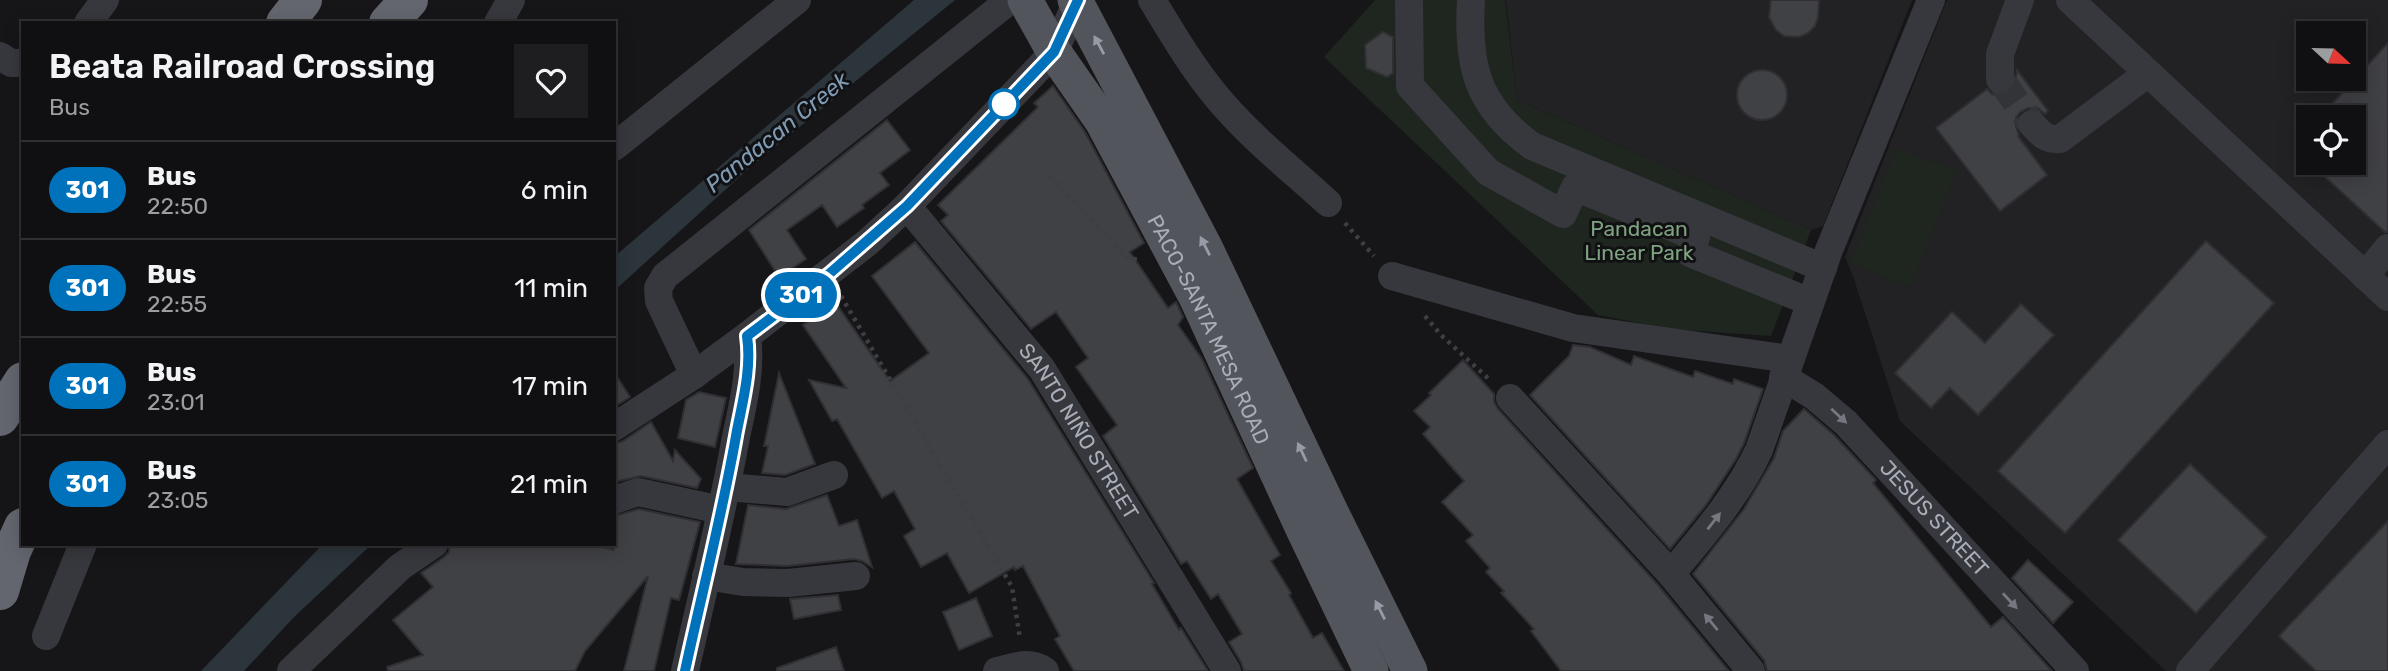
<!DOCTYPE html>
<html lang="en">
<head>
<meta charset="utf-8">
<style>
	body { margin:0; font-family:Rubik,sans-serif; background:#1e1e20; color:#f1f3f6; height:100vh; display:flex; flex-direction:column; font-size:26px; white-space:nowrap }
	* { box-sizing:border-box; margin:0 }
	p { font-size:23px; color:#9c9d9f }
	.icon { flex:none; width:38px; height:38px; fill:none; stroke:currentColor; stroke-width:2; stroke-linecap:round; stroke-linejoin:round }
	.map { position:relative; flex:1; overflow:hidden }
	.side { position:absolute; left:21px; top:21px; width:595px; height:525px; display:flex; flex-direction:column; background:#101012; border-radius:0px; box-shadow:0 4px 18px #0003,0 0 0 2px #303032 }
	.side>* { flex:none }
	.badge { padding:0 14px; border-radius:23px; font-size:24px; line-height:46px }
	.needle { width:46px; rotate:112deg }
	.tools { position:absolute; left:2296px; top:21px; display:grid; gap:14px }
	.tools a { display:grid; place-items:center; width:70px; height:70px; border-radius:0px; background:#101012; box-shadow:0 4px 18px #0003,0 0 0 2px #303032; font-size:35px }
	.map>.badge { position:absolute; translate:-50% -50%; box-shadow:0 0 0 4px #fff }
	.round { display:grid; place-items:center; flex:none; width:74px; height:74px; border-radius:0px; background:#1e1e20 }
	.summary { display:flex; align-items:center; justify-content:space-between; height:119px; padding:0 28px }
	h1 { font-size:33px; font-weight:600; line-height:52px }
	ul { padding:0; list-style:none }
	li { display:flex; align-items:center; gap:21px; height:98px; padding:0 28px; border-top:2px solid #303032 }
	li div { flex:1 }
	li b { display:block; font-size:26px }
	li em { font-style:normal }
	li .badge { min-width:77px; font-weight:700; text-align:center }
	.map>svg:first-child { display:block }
	.built { fill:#222225; fill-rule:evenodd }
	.green { fill:#1e261f }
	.water { fill:#2c353c }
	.building { fill:#404145; stroke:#303034; stroke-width:2 }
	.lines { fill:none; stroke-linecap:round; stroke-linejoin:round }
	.minor-tunnel { stroke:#333438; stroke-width:28; stroke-dasharray:28 14; stroke-linecap:butt }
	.path { stroke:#3d3f44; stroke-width:4.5; stroke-dasharray:3.5 5; stroke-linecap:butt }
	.minor { stroke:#37383d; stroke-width:28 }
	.major { stroke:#53555c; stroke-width:35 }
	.highway { stroke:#63666e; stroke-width:38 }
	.oneway { fill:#979ba6 }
	.oneway2 { fill:#757881 }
	.line-casing { stroke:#fff; stroke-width:16 }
	.line { stroke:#0072bc; stroke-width:10 }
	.stop-dot { fill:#fff; stroke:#0072bc; stroke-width:3.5 }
	.labels { text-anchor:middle; stroke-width:6; stroke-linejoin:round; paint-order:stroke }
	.park-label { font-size:21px; fill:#7fa381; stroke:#111113 }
	.street-label { font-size:21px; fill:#a8adb8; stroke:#111113 }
	.water-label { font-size:23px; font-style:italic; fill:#7f9bb3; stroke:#111113 }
</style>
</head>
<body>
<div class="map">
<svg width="2388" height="671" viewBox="0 0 2388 671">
	<rect width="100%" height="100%" fill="#161618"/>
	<path class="built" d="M1506,0H1912L1823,226L1811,230L1517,100Z
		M1947,0H2388V671H2166L1900,421L1853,276L1845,257ZM2308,33H2354V79H2308ZM2308,117H2354V163H2308Z"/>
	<path class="green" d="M1375,0H1505L1517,100L1811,230L1771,336L1670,329L1598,315L1324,57Z
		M1897,148L1957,171L1910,287L1850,263Z"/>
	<path class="water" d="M914,0H955L748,169L614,291V257Z
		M323,544H372L293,618L244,671H201Z"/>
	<path class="building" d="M1771,0H1819L1818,17L1815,26L1808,33L1799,37L1784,36L1776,30L1769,17Z
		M1383,32L1393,37V73L1387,77L1366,68L1365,45Z
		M2388,43V232H2385L2310,163H2354V117H2320Z
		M1737 95a25 25 0 1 1 50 0a25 25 0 1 1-50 0Z
		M2017,70L2048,111L2045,114L2038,108H2028L2020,112L2016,118V127L2019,135L2018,136L2047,175L2000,211L1936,128L1987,89L1992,94L1999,96L2009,93L2015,87Z
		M1053,86L1085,132L1144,243L1130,252L1168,308L1176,302L1178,306L1183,317L1178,325L1202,359L1253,468L1237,479L1280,555L1271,561L1291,593L1289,595L1313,638L1322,633L1344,671H1244L1241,662L1229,642L1242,634L1218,594L1211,599L1187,561L1181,564L1103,436L1117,425L1076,367L1088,358L1056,312L1031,329L941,221L948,215L938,205L1038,107L1034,103Z
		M887,120L910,150L880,173L889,185L862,205L864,208L837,227L822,205L787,230L806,259L779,277L749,230Z
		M2206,241L2274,303L2065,533L1998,471Z
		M915,242L1028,379L1154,583L1152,584L1179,630L1181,628L1208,671H1074L1055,639L1060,636L1023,566L1015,570L1014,567L969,593L947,553L921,567L904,536L915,529L894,491L882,498L837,419L832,421L809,380L846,388L803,325L835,302L890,381L929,353L872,276Z
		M2021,304L2054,335L1978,415L1950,388L1931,408L1895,373L1952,312L1985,343Z
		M1573,345L1590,347L1631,365L1634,356L1693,377L1695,371L1733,384L1734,379L1763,389L1744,443L1736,459L1706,505L1670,549L1530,395L1569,356Z
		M1463,360L1494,394V402L1498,409L1658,585L1729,671H1561L1531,631L1534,629L1501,593L1504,591L1486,572L1490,568L1466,541L1473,535L1442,502L1464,481L1423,434L1430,427L1414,411L1431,395L1429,393Z
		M614,372L630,397L614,407Z
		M779,373L815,464L785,475L762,473L768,446H764Z
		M699,392L726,398L715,447L678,438L686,400Z
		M1804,409L1834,435L1876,480L1873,483L1991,627L2003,617L2052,671H1767L1764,660L1693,574L1744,509L1774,458L1783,431Z
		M651,422L673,461L675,450L701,479L697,488L641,476L614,482V444L623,441Z
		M2190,464L2267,537L2196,613L2118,540Z
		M827,495L839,526L857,520L872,567L862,561L854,559L787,566L736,564L748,505L786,509Z
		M639,509L700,522L679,600L671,598L654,671H624L648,576L585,651L575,671H388L387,667L423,655L393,620L433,587L421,573L444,557L449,552L450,544H591L614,550V516Z
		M2388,521V671H2316L2279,636Z
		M2028,560L2073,602L2053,623L2012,578Z
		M838,595L841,610L794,619L790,599Z
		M976,598L992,636L959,650L943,612Z
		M836,647L844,671H777V668Z"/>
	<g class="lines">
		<path class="minor-tunnel" d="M2000,79L2032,124"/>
		<path class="path" d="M1050,176L1127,258L1140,260
			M1345,223L1374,256
			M841,296L1012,587L1020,639
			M1425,316L1441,335L1491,381"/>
		<g class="minor">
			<path d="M1152,0C1173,35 1195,72 1222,103C1254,140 1292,170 1328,203"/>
			<path d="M1409,0L1410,86L1488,172L1563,214L1575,187L1696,237L1690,253L1810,302"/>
			<path d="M1471,0C1467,66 1477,106 1532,146L1823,268"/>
			<path d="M2070,0L2388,297"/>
			<path d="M88,23L105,0"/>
			<path d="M498,23L511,0"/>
			<path d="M0,56L11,63H23"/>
			<path d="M2000,79V54L2020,0"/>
			<path d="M2032,124C2041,134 2046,140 2060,139L2148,73"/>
			<path d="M614,147L797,0"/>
			<path id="s1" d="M907,206L1042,369L1227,671"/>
			<path d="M1392,276L1573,328L1790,359"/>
			<path d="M2365,276L2388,248"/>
			<path d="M694,375L659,301L658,288L665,276L1010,0"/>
			<path id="s2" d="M1783,377L1814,396L1846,423L2075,671"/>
			<path d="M1510,398L1671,574L1751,671"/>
			<path d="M614,427L694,375L747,336L868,242L907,206L1054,52L1078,0"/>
			<path d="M727,487L787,492L834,475"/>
			<path d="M614,500L638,492L721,510"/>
			<path d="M1671,574C1704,534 1737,497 1759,450L1829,250L1931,0"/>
			<path d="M706,576L743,582L788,583L856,576"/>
			<path d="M46,636L83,544"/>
			<path d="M291,671L400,567L434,544"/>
			<path d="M685,671C702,595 721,519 735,442C742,407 752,372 747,336"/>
			<path d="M997,671C1014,667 1029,660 1045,671"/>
			<path d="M2190,671L2388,444"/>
		</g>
		<g class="major">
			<path id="s3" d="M1025,0L1054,52L1102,121L1196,297L1303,529L1371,671"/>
			<path d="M1075,0L1206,249L1332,514L1410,671"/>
		</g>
		<path class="highway" d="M285,23L303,0
			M388,23L409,0
			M0,417L23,381
			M0,591L12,551L23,527"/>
	</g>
	<defs><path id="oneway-solid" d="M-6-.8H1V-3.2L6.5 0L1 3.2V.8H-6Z" transform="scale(1.75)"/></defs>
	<g class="oneway">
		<use href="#oneway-solid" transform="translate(1099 45) rotate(-118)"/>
		<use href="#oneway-solid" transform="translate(1205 246) rotate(-117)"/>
		<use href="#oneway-solid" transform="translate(1302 452) rotate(-115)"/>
		<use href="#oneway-solid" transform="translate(1380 610) rotate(-117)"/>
	</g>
	<g class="oneway2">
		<use href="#oneway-solid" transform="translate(1839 416) rotate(43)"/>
		<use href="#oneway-solid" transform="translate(1714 521) rotate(-52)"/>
		<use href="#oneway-solid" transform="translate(2010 601) rotate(47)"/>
		<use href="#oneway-solid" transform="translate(1711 622) rotate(-129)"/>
	</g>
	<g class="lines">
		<g class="line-casing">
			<path id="line" d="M685,671C702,593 722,515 736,436C742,403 752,370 747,336L829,274L907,206L1054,52L1078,0"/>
		</g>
		<use href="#line" class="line"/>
	</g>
	<circle class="stop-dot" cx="1004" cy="104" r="14"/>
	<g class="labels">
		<g class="park-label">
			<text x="1639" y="236">Pandacan<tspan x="1639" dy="24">Linear Park</tspan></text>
		</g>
		<g class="street-label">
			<text dy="7" stroke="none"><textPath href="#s3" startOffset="378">PACO-SANTA MESA ROAD</textPath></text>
			<text dy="7" stroke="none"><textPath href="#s1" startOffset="284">SANTO NIÑO STREET</textPath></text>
			<text dy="7" stroke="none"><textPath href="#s2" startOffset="208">JESUS STREET</textPath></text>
		</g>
		<g class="water-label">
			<text transform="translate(777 132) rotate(-39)" y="8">Pandacan Creek</text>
		</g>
	</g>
</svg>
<div class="tools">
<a><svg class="needle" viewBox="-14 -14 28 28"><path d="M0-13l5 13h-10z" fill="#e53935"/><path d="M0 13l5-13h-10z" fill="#9c9d9f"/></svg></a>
<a><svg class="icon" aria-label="locate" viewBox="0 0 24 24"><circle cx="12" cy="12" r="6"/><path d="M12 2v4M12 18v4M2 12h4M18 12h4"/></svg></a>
</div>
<b class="badge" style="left:801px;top:295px;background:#0072bc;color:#fff">301</b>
<section class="side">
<div class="summary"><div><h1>Beata Railroad Crossing</h1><p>Bus</p></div><a class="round"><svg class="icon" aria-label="heart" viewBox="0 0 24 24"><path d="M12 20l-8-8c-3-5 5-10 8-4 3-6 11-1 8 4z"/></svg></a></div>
<ul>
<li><span class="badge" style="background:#0072bc;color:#fff">301</span><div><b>Bus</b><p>22:50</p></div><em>6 min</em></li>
<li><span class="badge" style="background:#0072bc;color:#fff">301</span><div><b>Bus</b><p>22:55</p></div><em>11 min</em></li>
<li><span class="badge" style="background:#0072bc;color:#fff">301</span><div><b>Bus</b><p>23:01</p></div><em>17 min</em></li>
<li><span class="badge" style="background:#0072bc;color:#fff">301</span><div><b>Bus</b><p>23:05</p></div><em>21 min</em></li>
</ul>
</section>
</div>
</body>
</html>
